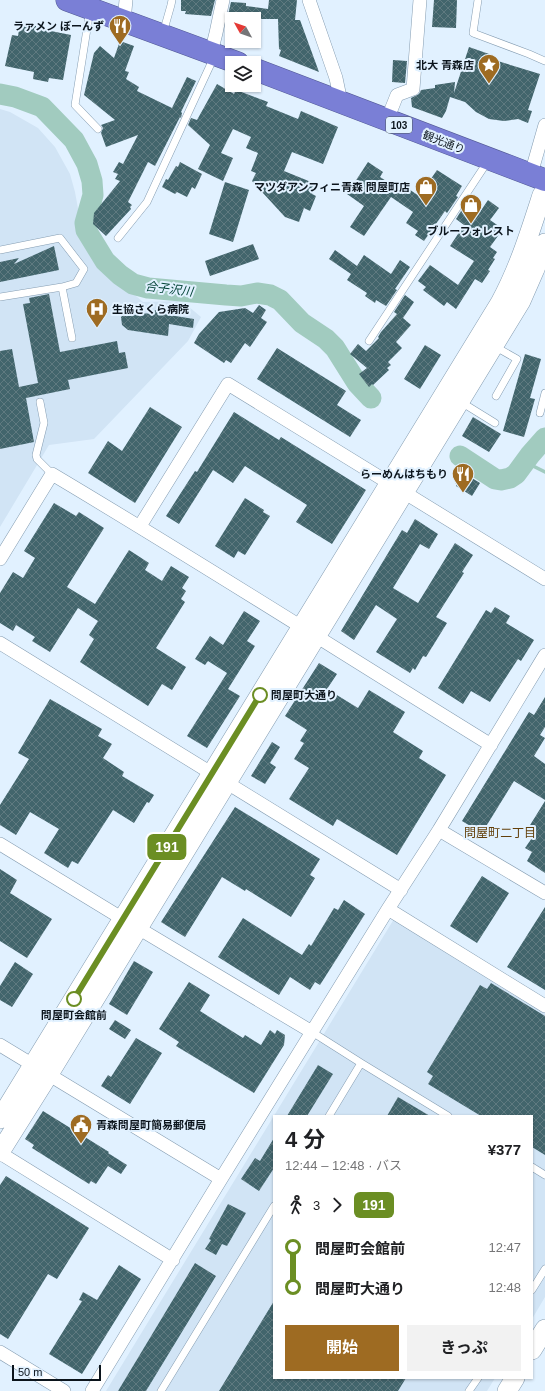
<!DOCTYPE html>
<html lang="ja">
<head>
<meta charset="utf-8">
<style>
	body { margin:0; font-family:Arial,"Noto Sans JP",sans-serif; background:#f2f2f2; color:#202124; height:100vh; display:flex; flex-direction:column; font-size:15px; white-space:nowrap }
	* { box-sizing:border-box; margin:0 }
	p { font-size:13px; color:#757577 }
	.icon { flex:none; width:22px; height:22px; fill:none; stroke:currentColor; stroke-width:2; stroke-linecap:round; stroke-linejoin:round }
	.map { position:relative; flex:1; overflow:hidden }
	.drawer { position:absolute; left:273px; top:1115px; width:260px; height:264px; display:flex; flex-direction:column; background:#fff; border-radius:0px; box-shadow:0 1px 3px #0004 }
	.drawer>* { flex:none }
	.badge { padding:0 8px; border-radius:6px; font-size:14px; line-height:26px }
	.needle { width:26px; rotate:310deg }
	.tools { position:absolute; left:225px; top:12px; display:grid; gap:8px }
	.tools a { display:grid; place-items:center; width:36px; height:36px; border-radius:0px; background:#fff; box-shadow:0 1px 3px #0004; font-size:20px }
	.scale { position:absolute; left:12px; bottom:10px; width:89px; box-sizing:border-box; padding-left:4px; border:2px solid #0b141c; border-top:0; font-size:11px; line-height:14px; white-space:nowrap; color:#0b141c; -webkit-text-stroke:3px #e1f1ff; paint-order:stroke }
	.map>.badge { position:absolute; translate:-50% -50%; box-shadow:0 0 0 2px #fff }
	.legs { display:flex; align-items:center; gap:6px; height:44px; padding:0 12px; font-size:13px }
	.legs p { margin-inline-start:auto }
	.overview { display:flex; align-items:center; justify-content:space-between; height:68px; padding:0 12px }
	h1 { font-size:22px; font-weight:700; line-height:30px }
	.button { display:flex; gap:8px; margin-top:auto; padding:8px 12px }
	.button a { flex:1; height:46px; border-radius:0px; background:#9e6b22; color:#fff; font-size:16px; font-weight:700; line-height:46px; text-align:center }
	.button a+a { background:#f2f2f2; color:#202124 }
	ul { padding:0 12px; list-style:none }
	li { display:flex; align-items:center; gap:14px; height:40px; font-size:15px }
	li i { display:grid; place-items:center; width:6px; height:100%; margin:0 5px; background:currentColor }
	li i::after { content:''; width:10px; height:10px; margin:-5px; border:3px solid; border-radius:50%; background:#fff }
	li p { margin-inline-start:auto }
	li:first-child i { background:linear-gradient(#0000 50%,currentColor 0) }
	li:last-child i { background:linear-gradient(currentColor 50%,#0000 0) }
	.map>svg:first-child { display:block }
	.built { fill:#d1e4f5 }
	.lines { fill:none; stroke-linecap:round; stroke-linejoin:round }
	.stream { stroke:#a1cbbf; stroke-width:3.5 }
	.river { stroke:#a1cbbf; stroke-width:21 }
	.building { fill:url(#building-cross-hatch) }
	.lane-casing { stroke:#859db2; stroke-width:8 }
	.street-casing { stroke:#859db2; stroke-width:14 }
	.secondary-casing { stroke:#859db2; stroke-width:20 }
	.highway-casing { stroke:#535a95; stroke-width:23 }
	.lane { stroke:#fff; stroke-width:7 }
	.street { stroke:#fff; stroke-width:13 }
	.secondary { stroke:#fff; stroke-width:19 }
	.highway { stroke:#7a7fd6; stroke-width:22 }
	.line-1-casing { stroke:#fff; stroke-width:9 }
	.line-1 { stroke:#6b8e23; stroke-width:6 }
	.stop-1-dot { fill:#fff; stroke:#6b8e23; stroke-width:2 }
	.labels { text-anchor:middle; stroke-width:4; stroke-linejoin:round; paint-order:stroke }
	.shield { fill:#e1f1ff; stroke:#4b5660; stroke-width:1 }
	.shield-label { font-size:10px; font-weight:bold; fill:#0b141c }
	.poi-label { font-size:11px; font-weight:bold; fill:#0b141c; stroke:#e1f1ff; text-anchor:end }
	.street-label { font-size:11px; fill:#0b141c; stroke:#e1f1ff }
	.stop-label { font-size:11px; font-weight:bold; fill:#0b141c; stroke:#e1f1ff; text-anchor:start }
	.water-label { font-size:12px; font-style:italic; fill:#064539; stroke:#e1f1ff }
	.neighbourhood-label { font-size:12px; fill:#63400b; stroke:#e1f1ff }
</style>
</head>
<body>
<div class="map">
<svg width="545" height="1391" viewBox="0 0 545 1391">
	<defs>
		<pattern id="building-cross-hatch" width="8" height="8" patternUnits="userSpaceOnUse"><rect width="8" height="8" fill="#42656c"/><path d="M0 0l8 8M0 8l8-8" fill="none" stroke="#5f7a80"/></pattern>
	</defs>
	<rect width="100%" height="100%" fill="#e1f1ff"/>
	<path class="built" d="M0,109L10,112L38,128L55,147L70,174L75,192L81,225L88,243L114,277L143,302L182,301L201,317L188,341L94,439L49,445L0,527Z
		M394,919L545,1012V1297L532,1319V1116H274V1378H495L487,1391H106Z"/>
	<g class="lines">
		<path class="stream" d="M525,462L545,472"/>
		<path class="river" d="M0,94L15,97L42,107L74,140L87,164L92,181L93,195L85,223L86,230L105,261L120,275L133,284L148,288L226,295L241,296L257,293L270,295L280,300L302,323L326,339L335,348L357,383L371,398
			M460,456L495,479L501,480L510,478L516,474L530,455L545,438"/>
	</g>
	<path class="building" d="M181,0H215L211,16L185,14L186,11H181Z
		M269,0H297L295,20H300L319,72L279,56L281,50L279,49L278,19H227L231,2L246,3V6L268,9Z
		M434,0H457L456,28L432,27Z
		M20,23L36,26V28L71,35L63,80L49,78L48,82L33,79L34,72L5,66L12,35L18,36Z
		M120,41L134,46L125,71L129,72L126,79L139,87L137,91L172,108L187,77L196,81L181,112L182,113L181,118L180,117L155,166L148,162L128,202L132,205L130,207L131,209L106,236L93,224L94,213L120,181L115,179L118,174L113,172L119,162L123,164L138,135L106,147L101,133L103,128L101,125L115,120L84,95L94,53L100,46L114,58Z
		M469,47L489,54L488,58L540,74L528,110L532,111L528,123L518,119L504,121L489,119L476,112L465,102L450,97L446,111L442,118L412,107L411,98L419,94L421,90L435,88V85L455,82L454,93Z
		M393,60L407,61L405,83L392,82Z
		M217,84L234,94L236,90L268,102L266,106L298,119L301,111L338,127L323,164L292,152L284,171L316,184L312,194L316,196L310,211L304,208L299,222L285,217L252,181L256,173L251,171L258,153L246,148L251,137L233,129L221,153L233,158L223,181L198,169L210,145L188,125L191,118L197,120Z
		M180,162L202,174L195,189L192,187L187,197L177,192L175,194L162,187L166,179L168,180L176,166L178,167Z
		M368,162L383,172L380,177L397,188L400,183L419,196L437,170L462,186L456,196L458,197L447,213L445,211L424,241L415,235L418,231L406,223L413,212L391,197L364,236L350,227L364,206L347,194Z
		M225,182L249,190L233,242L209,234Z
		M488,200L499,208L490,220L503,229L490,247L497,252L493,258L495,259L488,270L490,271L482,283L475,279L456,309L447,302L444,306L423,290L426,287L418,281L430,265L458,285L474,261L450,246L464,225L456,219L466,203L480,212Z
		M253,244L259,259L210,276L205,261Z
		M54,246L59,270L0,282V262L19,258L14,264Z
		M335,250L357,266L364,255L391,274L400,260L410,267L395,289L397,290L386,306L376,300L375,303L365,296L367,293L347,280L351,274L329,259Z
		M49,294L60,352L117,341L119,353L125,352L128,368L68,380L70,389L26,398L34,442L0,449V351L12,349L19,387L38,383L23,304L30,303L29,298Z
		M405,295L414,302L403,318L411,325L396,342L402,348L388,362L391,365L387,368L389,370L373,385L372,384L369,387L359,374L367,368L350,354L358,344L366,351L379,338L378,337L381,332L397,314L394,312Z
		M259,305L266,310L261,318L267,322L250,347L245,343L231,363L226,360L224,363L194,343L199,334L219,312L245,308L253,313Z
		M155,310L169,312V315L194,319L193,328L169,324L168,336L128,330L122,325L121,317L126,312L154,314Z
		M425,345L441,355L420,389L404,379Z
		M277,348L346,391L337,405L361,420L350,437L257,379Z
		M525,354L541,359L530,398L535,399L524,437L503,431Z
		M150,407L182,427L135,503L88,473L108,441L122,451Z
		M234,412L279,440L281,437L366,490L332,544L296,522L307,505L245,466L233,483L213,470L179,524L166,516L195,471L197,472Z
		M473,417L501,434L489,452L462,436Z
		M462,472L480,483L472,496L456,486L457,484L455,483Z
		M245,498L264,510L263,512L270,516L245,555L238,551L234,558L215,546Z
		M54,503L76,516L79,512L104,528L67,587L95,604L129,550L149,563L145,570L162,581L171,566L189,577L182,588L186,591L181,599L185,602L156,648L186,667L172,690L162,684L148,706L80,662L94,639L89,635L98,621L78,608L50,652L32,641L35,637L16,625L13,631L0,623V593L13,572L23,578L35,558L24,551Z
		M415,519L438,534L429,549L420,544L393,588L418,603L455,543L473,555L462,572L464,573L436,617L447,623L426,657L423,656L415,670L413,668L410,673L376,652L397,619L376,605L354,640L341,631L402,530L407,533Z
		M495,607L510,616L506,623L534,640L521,661L518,659L490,702L471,691L463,704L438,688L486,610L491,613Z
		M244,611L260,621L247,641L255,646L228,689L240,696L207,748L187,736L227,673L208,661L205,665L195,659L210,636L223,645Z
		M319,663L337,674L327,689L358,708L369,690L405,712L393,732L423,751L419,758L446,775L397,855L337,819L333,826L289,799L309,768L294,759L304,743L300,741L307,730L285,716Z
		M545,697V727L540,735L545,738L534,756L545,764V800L514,781L482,833L462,821L529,712L534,715Z
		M50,699L102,729L98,736L112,744L103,758L124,772L122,776L154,795L149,803L147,802L134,823L113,810L78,864L72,861L68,868L44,853L59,829L30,812L16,835L0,825V805L29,759L18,753Z
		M272,742L280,747L270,763L276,767L265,784L251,776Z
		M545,801V873L527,861L532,852L525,848L534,835L527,830Z
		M235,807L320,859L310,875L315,878L291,917L246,889L245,891L222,877L185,937L161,922Z
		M0,869L17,880L10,893L52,919L27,958L0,941Z
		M482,876L509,893L477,943L450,926Z
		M344,900L365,914L320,985L315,982L310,990L290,977L279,995L218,957L243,918L302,955L309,944L311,946L334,908L338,910Z
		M545,907V990L507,967Z
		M134,961L153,972L127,1015L109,1004Z
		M15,962L33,974L12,1007L0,1000V986Z
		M189,982L210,995L200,1011L243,1038L245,1035L261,1045L270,1030L275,1034L277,1030L285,1035L284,1045L254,1093L176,1046L179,1042L159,1029Z
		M491,983L545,1016V1155L532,1147V1116H481L428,1084L433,1076L427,1072L480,985L487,989Z
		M115,1020L131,1030L125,1039L109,1029Z
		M136,1038L162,1053L130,1104L101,1086L108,1075L111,1077Z
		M318,1065L333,1074L307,1116H287Z
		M398,1097L430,1116H387Z
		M43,1111L109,1152L108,1153L127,1165L121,1174L108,1166L96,1184L91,1181L89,1184L32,1148L34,1145L25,1139Z
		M274,1138V1168L259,1191L241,1179L255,1158L260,1161Z
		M6,1176L89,1228L57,1279L48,1274L8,1339L0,1334V1185Z
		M228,1204L246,1213L227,1246L222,1244L216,1255L205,1249L211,1240L209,1239Z
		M195,1263L216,1276L146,1391H118Z
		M119,1265L141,1279L82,1374L49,1354L82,1301L79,1300L83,1292L97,1300Z
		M274,1301V1378H406L398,1391H219Z"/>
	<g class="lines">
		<g class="lane-casing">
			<path id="lane" d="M478,0L473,33L529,54L545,61
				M90,10L75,105L98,129
				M163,33L171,5L172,0
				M118,238L147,202L214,57
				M0,250L60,238L84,269L76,283L62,287
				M0,297L62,287L72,338
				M369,341L488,161
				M494,346L517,359L496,396
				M40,402L44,423L36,455L37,459L52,474
				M461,402L495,423
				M540,413L545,393
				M312,1032L361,1063L329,1116
				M361,1063L448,1116
				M532,1167L545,1175
				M532,1290L545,1269
				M161,1391L274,1206
				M469,1391L478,1378"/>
		</g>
		<g class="street-casing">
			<path id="street" d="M309,0L336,78L341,102
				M124,21L126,0
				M211,53L216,33L223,0
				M387,120L397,95L413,89L420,0
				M531,174L545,125
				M140,526L228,384L545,579
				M0,559L52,474C200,562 345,655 491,745
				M0,643L401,890
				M439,830L545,893
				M0,844L123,919L312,1032
				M388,909L545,1006
				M0,1045L221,1179
				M0,1153L173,1260
				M0,1352L64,1391
				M92,1391L221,1179L388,909L439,830L545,655"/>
		</g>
		<g class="secondary-casing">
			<path id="secondary" d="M0,1119L500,303C519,268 530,232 542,195L545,193
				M0,1152L49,1074L521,301L535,269L545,243
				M532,1350L545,1329
				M507,1391L515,1378"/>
		</g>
		<g class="highway-casing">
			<path id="highway" d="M67,0L238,63
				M254,69L545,180"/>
		</g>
		<use href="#lane" class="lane"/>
		<use href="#street" class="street"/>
		<use href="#secondary" class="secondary"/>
		<use href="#highway" class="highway"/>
	</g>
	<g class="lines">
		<g class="line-1-casing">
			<path id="line-1" d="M74,999L260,695"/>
		</g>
		<use href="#line-1" class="line-1"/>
	</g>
	<defs>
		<g id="restaurant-pin" transform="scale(1.15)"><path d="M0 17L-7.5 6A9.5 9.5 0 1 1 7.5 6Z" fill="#9e6b22" stroke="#e1f1ff"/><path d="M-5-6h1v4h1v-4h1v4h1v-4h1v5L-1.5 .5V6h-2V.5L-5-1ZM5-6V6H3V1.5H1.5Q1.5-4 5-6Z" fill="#fff"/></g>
		<g id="sight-pin" transform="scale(1.15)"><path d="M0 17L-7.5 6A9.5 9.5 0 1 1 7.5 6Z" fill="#9e6b22" stroke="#e1f1ff"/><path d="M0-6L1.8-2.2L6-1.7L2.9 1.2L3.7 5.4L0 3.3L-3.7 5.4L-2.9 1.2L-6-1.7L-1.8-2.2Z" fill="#fff"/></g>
		<g id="shop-pin" transform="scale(1.15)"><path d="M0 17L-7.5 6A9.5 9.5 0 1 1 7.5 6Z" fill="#9e6b22" stroke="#e1f1ff"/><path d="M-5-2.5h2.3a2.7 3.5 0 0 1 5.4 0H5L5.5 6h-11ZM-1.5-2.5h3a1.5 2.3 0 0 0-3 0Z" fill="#fff"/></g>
		<g id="hospital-pin" transform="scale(1.15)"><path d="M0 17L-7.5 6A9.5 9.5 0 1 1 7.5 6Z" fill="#9e6b22" stroke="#e1f1ff"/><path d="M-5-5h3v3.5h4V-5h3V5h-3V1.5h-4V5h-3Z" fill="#fff"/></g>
		<g id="civic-pin" transform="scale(1.15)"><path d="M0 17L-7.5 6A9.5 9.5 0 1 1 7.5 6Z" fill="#9e6b22" stroke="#e1f1ff"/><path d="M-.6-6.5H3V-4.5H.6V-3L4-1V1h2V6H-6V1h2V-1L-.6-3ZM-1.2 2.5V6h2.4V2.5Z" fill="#fff"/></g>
	</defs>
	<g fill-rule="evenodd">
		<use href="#restaurant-pin" x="120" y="26"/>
		<use href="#sight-pin" x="489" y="65"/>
		<use href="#shop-pin" x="426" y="187"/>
		<use href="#shop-pin" x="471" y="205"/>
		<use href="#hospital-pin" x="97" y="309"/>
		<use href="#restaurant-pin" x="463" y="474"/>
		<use href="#civic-pin" x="81" y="1125"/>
	</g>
	<g class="stop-1-dot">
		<circle cx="260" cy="695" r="7"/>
		<circle cx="74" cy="999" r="7"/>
	</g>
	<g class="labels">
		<rect class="shield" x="386" y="117" width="26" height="16" rx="3"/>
		<g class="shield-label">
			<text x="399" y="129">103</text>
		</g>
		<g class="poi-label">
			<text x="104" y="30">ラァメン ぼーんず</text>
			<text x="474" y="69">北大 青森店</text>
			<text x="410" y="191">マツダアンフィニ青森 問屋町店</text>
			<text x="471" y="235" text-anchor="middle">ブルーフォレスト</text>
			<text x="112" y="313" text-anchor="start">生協さくら病院</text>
			<text x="448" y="478">らーめんはちもり</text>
			<text x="96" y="1129" text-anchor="start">青森問屋町簡易郵便局</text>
		</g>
		<g class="street-label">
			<text transform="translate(444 142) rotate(21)" y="4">観光通り</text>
		</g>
		<g class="stop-label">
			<text x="271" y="699">問屋町大通り</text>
			<text x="74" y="1019" text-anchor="middle">問屋町会館前</text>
		</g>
		<g class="water-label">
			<text transform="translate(169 289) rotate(7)" y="4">合子沢川</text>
		</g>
		<g class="neighbourhood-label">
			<text x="500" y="837">問屋町二丁目</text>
		</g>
	</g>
</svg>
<div class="tools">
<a><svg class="needle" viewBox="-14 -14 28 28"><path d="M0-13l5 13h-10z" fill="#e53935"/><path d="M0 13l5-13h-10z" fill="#757577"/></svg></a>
<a><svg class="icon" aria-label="layers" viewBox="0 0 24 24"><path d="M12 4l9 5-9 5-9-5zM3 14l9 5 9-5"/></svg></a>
</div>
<div class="scale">50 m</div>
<b class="badge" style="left:167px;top:847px;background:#6b8e23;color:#fff">191</b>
<section class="drawer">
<div class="overview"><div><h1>4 分</h1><p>12:44 – 12:48 · バス</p></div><b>¥377</b></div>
<div class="legs"><svg class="icon" aria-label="walk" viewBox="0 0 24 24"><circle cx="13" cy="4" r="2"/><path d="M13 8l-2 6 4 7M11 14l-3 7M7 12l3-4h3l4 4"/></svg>3<svg class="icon" aria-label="forward" viewBox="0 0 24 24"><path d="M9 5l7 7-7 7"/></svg><b class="badge" style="background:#6b8e23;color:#fff">191</b></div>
<ul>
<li><i style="color:#6b8e23"></i><b>問屋町会館前</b><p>12:47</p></li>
<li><i style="color:#6b8e23"></i><b>問屋町大通り</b><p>12:48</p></li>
</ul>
<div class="button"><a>開始</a><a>きっぷ</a></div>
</section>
</div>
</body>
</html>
